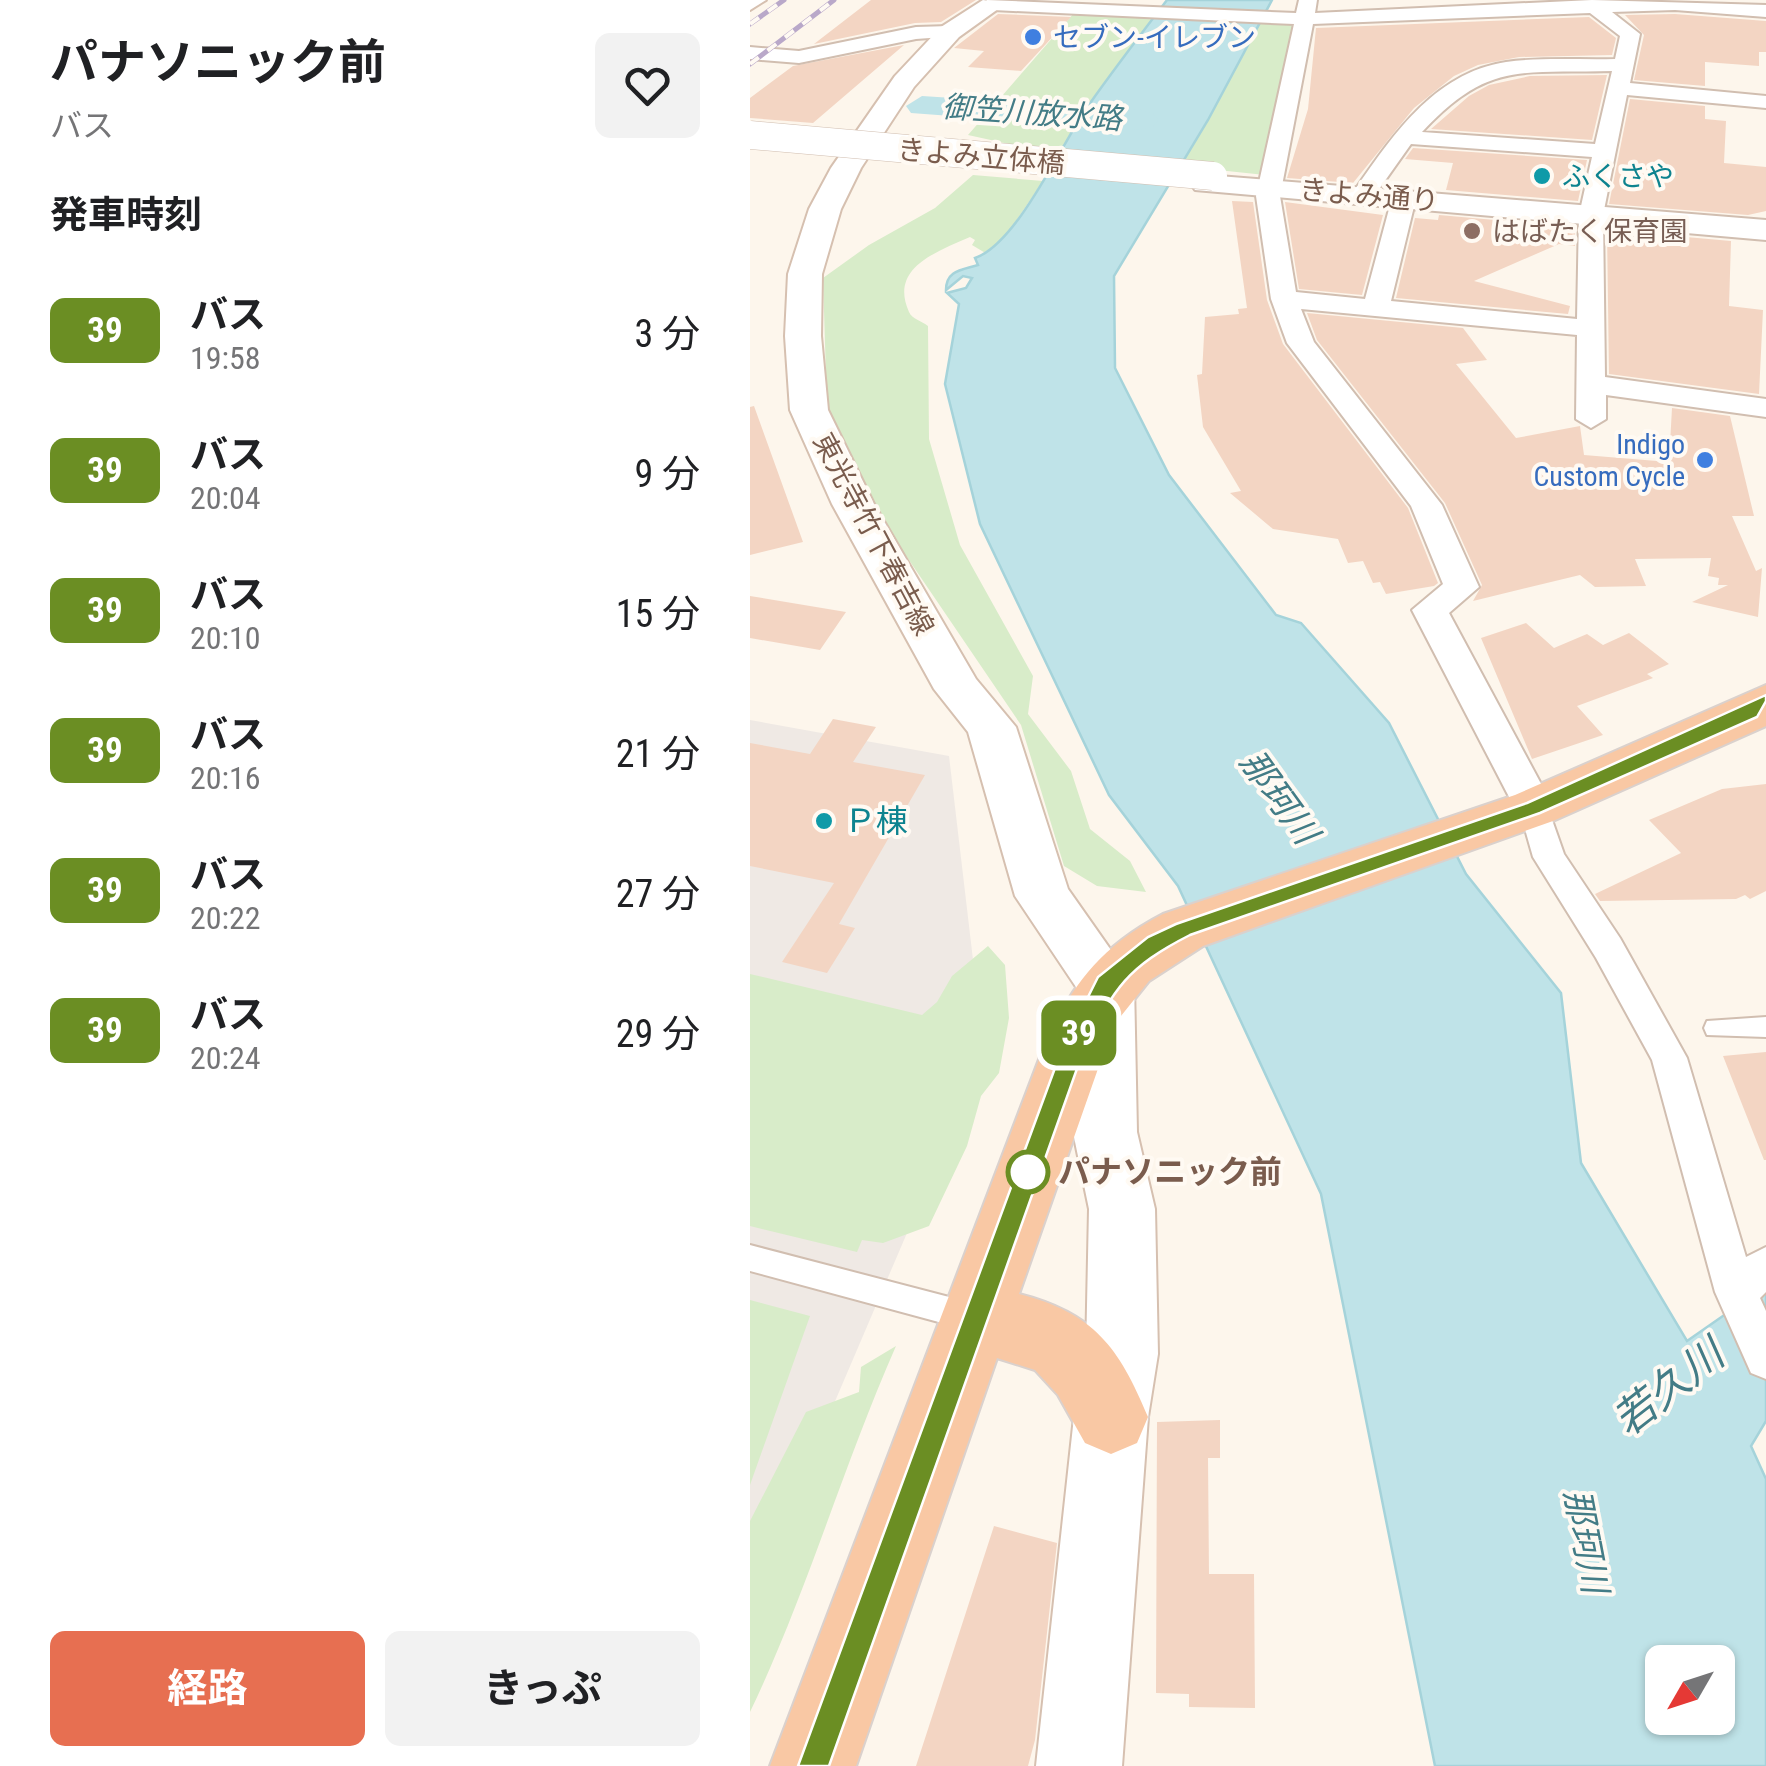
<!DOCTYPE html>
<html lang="ja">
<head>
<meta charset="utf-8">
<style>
	body { margin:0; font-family:"Roboto Condensed","Noto Sans JP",sans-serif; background:#f2f2f2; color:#202124; height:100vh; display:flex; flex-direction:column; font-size:38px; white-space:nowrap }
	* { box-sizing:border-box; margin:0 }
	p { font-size:32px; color:#757577 }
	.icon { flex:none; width:55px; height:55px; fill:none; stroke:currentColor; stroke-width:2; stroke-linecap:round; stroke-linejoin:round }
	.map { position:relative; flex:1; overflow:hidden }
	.side { display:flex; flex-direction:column; background:#fff; width:750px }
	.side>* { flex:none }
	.badge { padding:0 20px; border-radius:15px; font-size:35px; line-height:65px }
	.needle { width:65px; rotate:231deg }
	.controls { position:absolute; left:895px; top:1645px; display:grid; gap:20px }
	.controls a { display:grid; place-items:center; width:90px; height:90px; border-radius:15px; background:#fff; box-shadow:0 2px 8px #0004; font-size:50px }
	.map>.badge { position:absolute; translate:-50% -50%; box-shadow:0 0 0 5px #fff }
	h2 { padding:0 50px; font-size:38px; line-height:90px }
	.round { display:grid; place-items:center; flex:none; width:105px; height:105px; border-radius:15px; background:#f2f2f2 }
	.head { display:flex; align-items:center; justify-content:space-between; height:170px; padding:0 50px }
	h1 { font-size:48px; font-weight:700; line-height:75px }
	.primary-button { display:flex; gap:20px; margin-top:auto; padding:20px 50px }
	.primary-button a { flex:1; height:115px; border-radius:15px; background:#e76f51; color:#fff; font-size:40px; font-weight:700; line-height:115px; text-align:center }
	.primary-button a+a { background:#f2f2f2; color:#202124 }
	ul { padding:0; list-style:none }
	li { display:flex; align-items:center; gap:30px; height:140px; padding:0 50px }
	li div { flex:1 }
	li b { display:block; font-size:38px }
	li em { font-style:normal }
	li .badge { min-width:110px; font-weight:700; text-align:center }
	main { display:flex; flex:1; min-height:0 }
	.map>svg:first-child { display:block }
	.industrial { fill:#efe9e4 }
	.green { fill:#d8ecc9 }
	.water { fill:#bfe3e8; stroke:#a5d3da; stroke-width:2.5; fill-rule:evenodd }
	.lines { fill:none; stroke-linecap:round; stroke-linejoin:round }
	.river { fill:#bfe3e8; fill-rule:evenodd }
	.building { fill:#f3d5c3 }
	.service-casing { stroke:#d1beb0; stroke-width:4 }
	.pedestrian-casing { stroke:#d1beb0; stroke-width:4 }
	.minor-casing { stroke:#d1beb0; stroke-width:4 }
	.tertiary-casing { stroke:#d1beb0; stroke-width:4 }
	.secondary-casing { stroke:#d6c0b0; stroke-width:4 }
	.trunk-casing { stroke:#dad1cd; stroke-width:4 }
	.service { fill:#fff; fill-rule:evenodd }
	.pedestrian { fill:#fff; fill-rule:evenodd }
	.minor { fill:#fff; fill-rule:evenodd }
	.tertiary { fill:#fff; fill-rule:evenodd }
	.secondary { fill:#fff; fill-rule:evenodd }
	.trunk { fill:#f9c8a4; fill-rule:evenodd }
	.rail-casing { stroke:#b9a8c9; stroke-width:5 }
	.rail { stroke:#fffaf3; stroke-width:4; stroke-dasharray:11; stroke-linecap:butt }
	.tertiary-bridge-casing { stroke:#d1beb0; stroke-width:29; stroke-linecap:butt }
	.tertiary-bridge { stroke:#fff; stroke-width:28 }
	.line { fill:#6b8e23; stroke:#fff; stroke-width:2.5 }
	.shop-dot { fill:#3f7fe0; stroke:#fffaf3; stroke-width:4 }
	.culture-dot { fill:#0f9aa8; stroke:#fffaf3; stroke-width:4 }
	.education-dot { fill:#8d6e63; stroke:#fffaf3; stroke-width:4 }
	.stop-dot { fill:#fff; stroke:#6b8e23; stroke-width:5 }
	.labels { text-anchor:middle; stroke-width:8; stroke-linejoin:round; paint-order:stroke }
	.far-shop-label { font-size:28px; fill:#366cbe; stroke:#fffaf3; text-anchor:start }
	.far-street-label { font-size:28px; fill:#7a5c4d; stroke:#fffaf3 }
	.far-culture-label { font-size:28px; fill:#0d838f; stroke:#fffaf3; text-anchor:start }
	.far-education-label { font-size:28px; fill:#785e54; stroke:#fffaf3; text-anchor:start }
	.far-water-label { font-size:30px; font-style:italic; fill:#437c86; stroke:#fffaf3 }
	.culture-label { font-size:32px; fill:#0d838f; stroke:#fffaf3; text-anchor:start }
	.stop-label { font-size:32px; font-weight:bold; fill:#7a5c4d; stroke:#fffaf3; text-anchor:start }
	.water-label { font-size:35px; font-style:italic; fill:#437c86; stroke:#fffaf3 }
	.near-water-label { font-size:42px; font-style:italic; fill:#437c86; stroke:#fffaf3 }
</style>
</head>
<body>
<main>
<section class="side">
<div class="head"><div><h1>パナソニック前</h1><p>バス</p></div><a class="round"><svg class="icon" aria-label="heart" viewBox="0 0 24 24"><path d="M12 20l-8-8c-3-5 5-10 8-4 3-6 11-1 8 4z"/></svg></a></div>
<h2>発車時刻</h2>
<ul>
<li><span class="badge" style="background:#6b8e23;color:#fff">39</span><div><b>バス</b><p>19:58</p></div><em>3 分</em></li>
<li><span class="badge" style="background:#6b8e23;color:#fff">39</span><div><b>バス</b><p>20:04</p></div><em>9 分</em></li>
<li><span class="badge" style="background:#6b8e23;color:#fff">39</span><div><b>バス</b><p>20:10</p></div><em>15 分</em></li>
<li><span class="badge" style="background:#6b8e23;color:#fff">39</span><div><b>バス</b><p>20:16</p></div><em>21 分</em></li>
<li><span class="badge" style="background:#6b8e23;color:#fff">39</span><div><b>バス</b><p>20:22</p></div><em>27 分</em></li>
<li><span class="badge" style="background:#6b8e23;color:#fff">39</span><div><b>バス</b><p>20:24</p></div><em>29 分</em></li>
</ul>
<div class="primary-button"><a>経路</a><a>きっぷ</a></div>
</section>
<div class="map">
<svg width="1016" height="1766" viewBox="0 0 1016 1766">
	<rect width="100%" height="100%" fill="#fdf6ec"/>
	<path class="industrial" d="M0,720L199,756L234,1053L0,1600Z"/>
	<path class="green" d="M324,13L404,17L333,113L308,155L218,135Z
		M509,23L543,24L515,175L430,166Z
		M223,175L293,181L262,227L237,254L222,245L225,240L220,237C186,252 139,268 159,312C162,319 172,321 178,326L179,439L210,545L283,676L278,714L321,771L340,829L380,861L396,892L347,886L314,866L271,725L129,516L77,409L73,278L119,245L185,208Z
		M238,946L255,965L259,1018L249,1073L231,1096L217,1146L179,1226L133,1243L112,1240L107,1252L0,1226V974L172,1015L187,1002L202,976Z
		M0,1300L60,1316L0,1485Z
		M146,1346C93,1466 57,1593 0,1712V1521L56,1412L109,1392L111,1367Z"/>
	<path class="water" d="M417,0H522L458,120L364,276L365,368L419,475L526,615L551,623L639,723L716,874L811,993L831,1163L937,1341L1016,1286V1421L1001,1446L1016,1479V1766H685L571,1194L428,886L359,795L230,524L195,384L209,304L197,293L216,288L222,278L213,276L196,290C196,270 212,270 228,265L225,258C266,244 309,150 334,112C360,74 389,37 417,0ZM912,1662H968V1718H912Z"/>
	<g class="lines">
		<path class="river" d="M172,96L391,110L403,113L408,120L403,127L391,130L161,113L156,106Z"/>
	</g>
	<path class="building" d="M121,0H226L191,22L165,23L64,44Z
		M248,14L321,17L271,71L218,67L234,51L204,48Z
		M925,14L1016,21V52H1009V66L955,62V86L884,80L894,35L875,15Z
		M839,17L866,38L862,55L769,57L728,65L704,76L664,108L603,183L537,178L558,109L566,28Z
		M154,45L63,123L0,118V98L43,66Z
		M857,75L842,140L681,129L719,96L739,85L780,76Z
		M880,99L955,106V119L976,121L974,163L1016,167V211L998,215L859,204Z
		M663,148L837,160L828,201L696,190L703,163L655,159Z
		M482,201L503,202L517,300L533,344L658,508L688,583L684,586L636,594L630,582L623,583L613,561L598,563L588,539L523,529L480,493L491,491L453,427L447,375L452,374L455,317L489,314L488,309L497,308Z
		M535,202L633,215L612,295L549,289Z
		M689,215L825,227V246L809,244L724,281L820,306L818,314L646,298L665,218L688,220Z
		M857,230L981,241L979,306L1013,310L1009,394L859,374Z
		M557,313L713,328L737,360L706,364L766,438L830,426L834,455L919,462L922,408L980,416L1004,516H982L1006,571L1012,568L1008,617L942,602L978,585H968L969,578L958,576L961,558L885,559L896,586L845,587L830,575L723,601L732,585L695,503L567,340Z
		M4,406L53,542L0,555V407Z
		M0,596L96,612L70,650L0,638Z
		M776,623L804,648L837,634L853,645L879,633L919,664L897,674L903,678L827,706L853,735L782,759L731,638Z
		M83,719L126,727L103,762L175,775L89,924L105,928L77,973L32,962L84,883L0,866V743L60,754Z
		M1016,784V891L1000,899L995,895L986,899L850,901L845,894L931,853L899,820L972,789Z
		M1016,1052V1160H1014L973,1056Z
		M470,1420V1458H458L459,1574H504L505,1708L439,1707V1694L406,1693L407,1422Z
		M244,1526L307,1543L285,1740L278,1766H166Z"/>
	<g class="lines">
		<g class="service-casing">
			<path id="service" d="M1016,1017V1037L957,1035L954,1028L957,1021Z
				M0,1245L222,1303L232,1307L236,1317L232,1327L222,1331L0,1271Z"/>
		</g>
		<g class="pedestrian-casing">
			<path id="pedestrian" d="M784,797L795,800L814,854L870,938L937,1058L996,1257L1016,1247V1292L1010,1298L1016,1311V1379L1001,1373L965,1292L902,1060L846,958L783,857L769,808L773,800Z"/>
		</g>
		<g class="minor-casing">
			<path id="minor" d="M237,0L546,13L549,0H567L565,13L842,0L1016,5V17L925,10L862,12L890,34L880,83L1016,96V108L877,95L853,215L855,377L1016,399V417L856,395V419L841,428L826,419L827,335L551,309L564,342L692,505L729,587L699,613L804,808L798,818L784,823L770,818L662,610L693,584L661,506L537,343L521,299L506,196L544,24L243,10L234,4ZM840,13L870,36L865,59C829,60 791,57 756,62C683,73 641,138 602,194L606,199H622L661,144L842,157L829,215L827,319L641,301L666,198L654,191L642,198L615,299L546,292L530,196L563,24ZM862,71L845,144L672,132C739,60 771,74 862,71Z
				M200,26L210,32L207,36L166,39L49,63L0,59V47L49,51L166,27Z"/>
		</g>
		<g class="tertiary-casing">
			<path id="tertiary" d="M456,175L1016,220V240L445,190L441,184Z"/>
		</g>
		<g class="secondary-casing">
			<path id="secondary" d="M0,0H16L0,10Z
				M233,0L255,4L209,37L164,87L111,168L91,209L72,274L71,336L78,410L124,504L226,679L266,727L318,889L384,983L387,1132L405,1209L408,1354L398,1417L372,1766H286L324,1417L336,1354L339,1209L323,1132L326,987L265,896L218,732L184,689L82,504L40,410L35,336L38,274L59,209L81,168L145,76L191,27Z"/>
		</g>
		<g class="trunk-casing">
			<path id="trunk" d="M1016,685V726L803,821L453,946L399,981L363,1026L269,1294C344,1313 369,1347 398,1417L387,1443L361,1454L335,1443L308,1395L285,1370L247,1358L106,1766H20L293,1049C320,986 351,946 413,914L765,795Z"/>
		</g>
		<use href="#service" class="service"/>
		<use href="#pedestrian" class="pedestrian"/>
		<use href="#minor" class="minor"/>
		<use href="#tertiary" class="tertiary"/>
		<use href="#secondary" class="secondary"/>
		<use href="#trunk" class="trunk"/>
		<g class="rail-casing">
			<path id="rail" d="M0,24L34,0
				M0,64L84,0"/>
		</g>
		<use href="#rail" class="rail"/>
		<g class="tertiary-bridge-casing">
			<path id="tertiary-bridge" d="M0,135L463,176"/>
		</g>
		<use href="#tertiary-bridge" class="tertiary-bridge"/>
	</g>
	<path class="line" d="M1016,695V701L1007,717L790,813L440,935C377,967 364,988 334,1049L79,1766H48L312,1049L348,977L398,937L426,924L777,803Z"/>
	<g class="shop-dot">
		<circle cx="283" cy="37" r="10"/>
		<circle cx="955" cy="460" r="10"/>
	</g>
	<g class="culture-dot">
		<circle cx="792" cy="176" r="10"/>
		<circle cx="74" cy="821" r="10"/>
	</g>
	<circle class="education-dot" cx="722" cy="231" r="10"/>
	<circle class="stop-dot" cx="278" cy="1172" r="20"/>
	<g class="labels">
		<g class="far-shop-label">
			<text x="303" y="47">セブン-イレブン</text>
			<text x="935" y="454" text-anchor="end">Indigo<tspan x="935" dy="32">Custom Cycle</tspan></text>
		</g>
		<g class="far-street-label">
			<text transform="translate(231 156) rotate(5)" y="10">きよみ立体橋</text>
			<text transform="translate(619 195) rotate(5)" y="10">きよみ通り</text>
			<text transform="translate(124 534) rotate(62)" y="10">東光寺竹下春吉線</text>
		</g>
		<g class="far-culture-label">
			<text x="812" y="186">ふくさや</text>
		</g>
		<g class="far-education-label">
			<text x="742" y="241">はばたく保育園</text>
		</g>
		<g class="far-water-label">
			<text transform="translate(282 113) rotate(4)" y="10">御笠川放水路</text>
		</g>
		<g class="culture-label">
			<text x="94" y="832">Ｐ棟</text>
		</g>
		<g class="stop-label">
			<text x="308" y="1183">パナソニック前</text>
		</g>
		<g class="water-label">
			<text transform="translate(529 797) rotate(54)" y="12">那珂川</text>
			<text transform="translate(836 1541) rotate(79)" y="12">那珂川</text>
		</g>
		<g class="near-water-label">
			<text transform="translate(918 1387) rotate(-38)" y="15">若久川</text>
		</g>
	</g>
</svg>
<div class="controls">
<a><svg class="needle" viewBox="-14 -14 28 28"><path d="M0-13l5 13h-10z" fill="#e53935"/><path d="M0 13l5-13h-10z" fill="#757577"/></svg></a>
</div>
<b class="badge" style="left:329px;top:1033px;background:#6b8e23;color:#fff">39</b>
</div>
</main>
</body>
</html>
